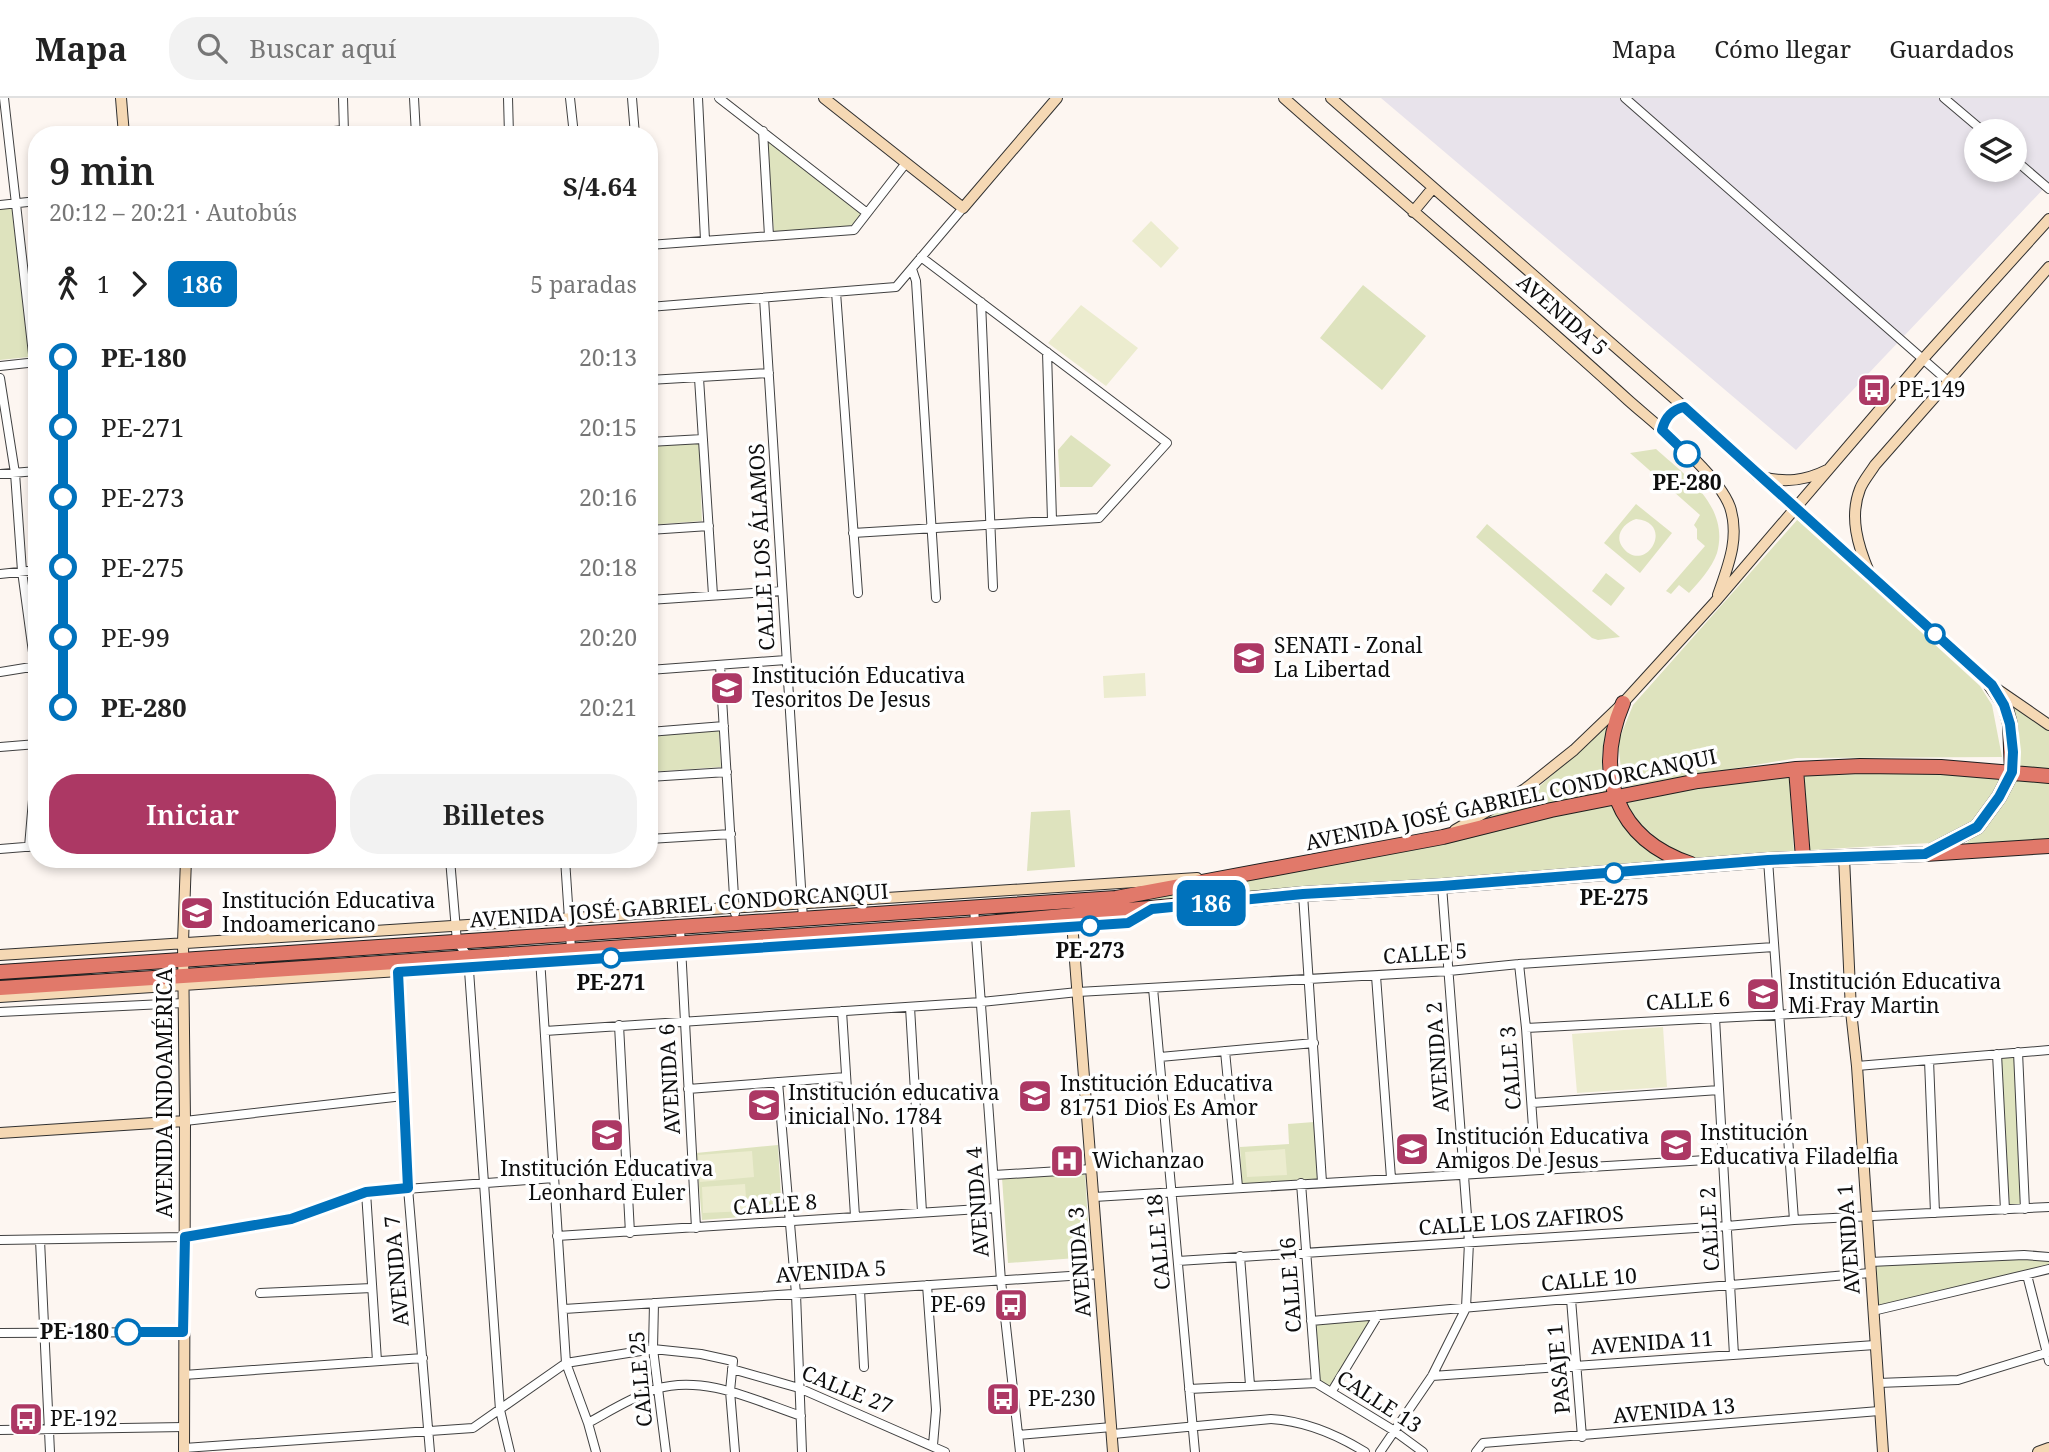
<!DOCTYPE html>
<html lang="es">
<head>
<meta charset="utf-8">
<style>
	body { margin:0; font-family:"Noto Serif",serif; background:#f2f2f2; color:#222; height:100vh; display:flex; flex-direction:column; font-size:26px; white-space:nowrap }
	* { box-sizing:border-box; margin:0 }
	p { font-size:23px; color:#767676 }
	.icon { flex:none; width:38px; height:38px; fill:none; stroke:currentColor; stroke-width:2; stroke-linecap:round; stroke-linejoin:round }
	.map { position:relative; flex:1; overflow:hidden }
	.drawer { position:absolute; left:28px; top:28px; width:630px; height:742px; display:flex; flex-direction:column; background:#fff; border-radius:28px; box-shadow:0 4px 10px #0003 }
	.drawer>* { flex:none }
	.badge { padding:0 14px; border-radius:10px; font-size:24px; line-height:46px }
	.tools { position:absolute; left:1964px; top:21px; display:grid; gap:14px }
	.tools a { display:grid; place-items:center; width:63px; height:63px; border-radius:50%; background:#fff; box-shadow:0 4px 10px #0003; font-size:35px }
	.map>.badge { position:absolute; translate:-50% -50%; box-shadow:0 0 0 4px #fff }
	.legs { display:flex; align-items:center; gap:10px; height:77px; padding:0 21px; font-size:23px }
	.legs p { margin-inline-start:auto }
	.headline { display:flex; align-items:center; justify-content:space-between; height:119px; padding:0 21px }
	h1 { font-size:38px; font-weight:600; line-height:52px }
	.button { display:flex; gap:14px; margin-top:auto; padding:14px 21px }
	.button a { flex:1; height:80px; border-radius:28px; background:#ac3864; color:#fff; font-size:28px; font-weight:600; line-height:80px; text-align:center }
	.button a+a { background:#f2f2f2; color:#222 }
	ul { padding:0 21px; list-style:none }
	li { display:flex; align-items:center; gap:24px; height:70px; font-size:26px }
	li i { display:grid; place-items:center; width:10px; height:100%; margin:0 9px; background:currentColor }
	li i::after { content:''; width:18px; height:18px; margin:-9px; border:5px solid; border-radius:50%; background:#fff }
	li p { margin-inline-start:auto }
	li:first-child i { background:linear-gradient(#0000 50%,currentColor 0) }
	li:last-child i { background:linear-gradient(currentColor 50%,#0000 0) }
	header { display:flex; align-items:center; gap:42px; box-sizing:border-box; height:98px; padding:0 35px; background:#fff; border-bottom:2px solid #e0e0e0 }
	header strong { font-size:33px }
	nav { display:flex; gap:38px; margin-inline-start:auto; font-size:24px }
	.search { width:490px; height:63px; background:#f2f2f2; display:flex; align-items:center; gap:18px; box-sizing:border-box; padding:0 24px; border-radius:28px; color:#767676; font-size:26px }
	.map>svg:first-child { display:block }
	.industrial { fill:#e8e3eb; fill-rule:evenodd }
	.green { fill:#dee3be; fill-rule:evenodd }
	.pitch { fill:#ececcf }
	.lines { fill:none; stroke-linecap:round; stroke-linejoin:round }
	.street-casing { stroke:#414141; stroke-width:10 }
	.secondary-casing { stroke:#303030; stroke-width:12 }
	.highway-casing { stroke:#1f1f1f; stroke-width:16 }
	.street { stroke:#fff; stroke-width:8 }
	.secondary { stroke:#f5d8b4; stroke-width:10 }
	.highway { stroke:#e1796a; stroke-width:14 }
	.line-1-casing { stroke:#fff; stroke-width:16 }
	.line-1 { stroke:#0072bc; stroke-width:10 }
	.stop-1-dot { fill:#fff; stroke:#0072bc; stroke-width:3.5 }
	.labels { text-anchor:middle; stroke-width:7; stroke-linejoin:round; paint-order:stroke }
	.street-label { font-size:21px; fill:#0e0e0e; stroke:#fff }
	.poi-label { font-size:21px; fill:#0e0e0e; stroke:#fff; text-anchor:start }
	.stop-label { font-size:21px; font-weight:bold; fill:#0e0e0e; stroke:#fff }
</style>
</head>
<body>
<header>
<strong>Mapa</strong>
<div class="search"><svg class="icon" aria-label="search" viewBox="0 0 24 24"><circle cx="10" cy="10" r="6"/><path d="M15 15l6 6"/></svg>Buscar aquí</div>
<nav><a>Mapa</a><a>Cómo llegar</a><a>Guardados</a></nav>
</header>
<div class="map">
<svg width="2049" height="1354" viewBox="0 0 2049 1354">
	<rect width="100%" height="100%" fill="#fdf6f1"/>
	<path class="industrial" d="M1381,0H2049V85L1796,352ZM1976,33H2014V72H1976Z"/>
	<path class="green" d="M766,40L862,115L851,129L774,134Z
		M13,110L29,259L0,262V111Z
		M1363,187L1426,238L1382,292L1320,240Z
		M1071,337L1111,367L1092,389H1060L1058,352Z
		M699,345L702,423L649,427V348Z
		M1656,351C1685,377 1730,408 1717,455C1712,470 1699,484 1689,495L1679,487L1671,496L1666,493L1705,448L1697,441V431L1694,427L1700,417L1630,355Z
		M1636,406L1672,435L1640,475L1604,445ZM1636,421C1676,425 1646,476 1624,451C1613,439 1623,425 1636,421Z
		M1798,421L1980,588L1992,607L2002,659L1797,660L1623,689L1618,644L1633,607Z
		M1487,426L1620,539L1598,542L1592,540L1476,439Z
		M1606,475L1625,490L1611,508L1592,493Z
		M2009,604L2049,630V672L2017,670C2021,646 2017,627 2009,604Z
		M1608,627C1602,651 1598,669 1609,693L1475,726L1532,695Z
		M719,632L721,669L649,674V638Z
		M1940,675L2003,681L1973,722L1930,745L1810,752L1804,677Z
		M1789,677L1794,754L1699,762L1668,751L1639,724L1624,702Z
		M2014,680L2049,682V743L1963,748C1987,729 2004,710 2014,680Z
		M1613,705C1625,733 1643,754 1672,765L1132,803L1449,743Z
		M1070,712L1075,769L1027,773L1031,714Z
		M2018,954L2025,1111L2005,1112L1997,956Z
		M1314,1024L1317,1081L1242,1086L1240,1049L1289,1046L1288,1026Z
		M778,1047L782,1116L702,1122L696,1055Z
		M1085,1074L1090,1159L1008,1165L1002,1080Z
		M2049,1159V1171L1876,1212L1870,1164Z
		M1378,1217L1332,1293L1316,1285L1311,1223Z"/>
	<path class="pitch" d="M1151,123L1179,150L1161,170L1132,143Z
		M1081,207L1138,250L1106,288L1048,245Z
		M1145,575L1146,598L1104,600L1103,578Z
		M1663,929L1667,989L1577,995L1572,936Z
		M1285,1051L1287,1077L1247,1079L1245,1054Z
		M752,1053L754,1079L700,1084L698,1057Z
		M745,1086L747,1113L703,1115L702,1089Z"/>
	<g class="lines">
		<g class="street-casing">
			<path id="street" d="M4,0L34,265
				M343,0L344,35
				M414,0L416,37
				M508,0L509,37
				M570,0L574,37
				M632,0L635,37
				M698,0L705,142
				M719,0L867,115
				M1625,0L1949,284
				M1944,0L1983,33
				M763,33L769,138
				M295,37L344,32
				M2014,61L2049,91
				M0,107L37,103
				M649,147L854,132L906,65
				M912,171L916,183L936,500
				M836,194L858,495
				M764,200L803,821
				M981,204L993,489
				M649,209L896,189L963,110
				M1047,254L1052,422
				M0,268L37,264
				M0,280L15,375L22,473L35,569L37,618
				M699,280L713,497
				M649,282L769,275
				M649,344L703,341
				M0,376L37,373
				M649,432L709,428
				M853,435L1099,420L1167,345L921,159
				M0,476L37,472
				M649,502L782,493
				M720,567L735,815
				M649,572L786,562
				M0,574L37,568
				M649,634L724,628
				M0,649L37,646
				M649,679L727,674
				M649,741L731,736
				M29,749L37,655
				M0,751L37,748
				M450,761L457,844L468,858L500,1312L510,1354
				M565,761L571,851
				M1768,762L1794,1122
				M1303,796L1322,1084
				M974,810L1001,1183L1020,1354
				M680,830L696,1130
				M540,860L566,1265L588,1325L596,1354
				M1519,866L1526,930L1536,1072
				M398,870L408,1090L430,1354
				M1376,878L1391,1080
				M1153,890L1195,1354
				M910,909L922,1114
				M842,913L855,1118
				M0,914L184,905
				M1715,920L1734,1257
				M619,927L630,1135
				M1526,930L1851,913
				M545,933L981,904L1078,894L1449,873L1519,866L1774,849
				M1225,953L1238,1089
				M2018,954L2025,1111
				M1997,956L2005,1112
				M1160,959L1314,945
				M1929,962L1935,1115
				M1857,968L2049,952
				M778,984L796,1196L802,1354
				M688,991L846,979
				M1532,1005L1719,992
				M185,1023L403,998
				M994,1077L1092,1071
				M1301,1085L1316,1285
				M366,1094L377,1263
				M1094,1099L1723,1061
				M557,1138L995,1110
				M0,1142L185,1139L291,1121L366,1094L554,1080
				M40,1142L50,1354
				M1240,1158L1250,1287
				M1178,1163L1727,1128L1794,1122L2049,1109
				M1870,1164L2024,1157L2049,1159
				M2027,1177L2049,1263
				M927,1187L936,1312L933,1347
				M860,1192L864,1269
				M260,1195L372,1190
				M1571,1201L1582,1339
				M654,1205L653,1251L666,1354
				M564,1211L1100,1176
				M1873,1213L2049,1171
				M1311,1223L1870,1175
				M0,1235L183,1234
				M732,1271L799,1290L945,1354
				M184,1277L423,1260
				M1432,1278L1875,1247
				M1878,1285L1958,1282L2049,1254
				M1189,1291L1316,1285L1393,1332L1423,1354
				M1332,1293L1378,1217
				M588,1325C610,1313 632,1299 656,1291C704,1276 756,1303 801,1318
				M0,1332L184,1329
				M1113,1336L1271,1321C1305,1323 1336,1336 1365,1354
				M1018,1337L1112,1329
				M184,1350L473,1330L566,1265L653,1251L701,1256L733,1263L730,1293L735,1354
				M1380,1354L1432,1278L1466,1210L1469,1144L1442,788
				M1476,1354L1483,1345L1879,1313"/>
		</g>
		<g class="secondary-casing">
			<path id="secondary" d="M121,0L124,37
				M824,0L963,110L1057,0
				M1284,0C1398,101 1515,199 1628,302C1656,327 1717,374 1730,409C1740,440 1728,468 1718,497
				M1331,0L1684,309L1758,378L1798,410L1871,480L1991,587L2049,627
				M1413,114L1432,91
				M1662,332C1665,320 1671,312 1684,309
				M1762,379C1785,385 1805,383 1827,372
				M1869,474C1858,448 1849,419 1860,391C1863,383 1870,375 1875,367L2049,169
				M1455,732L1525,691L1574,652L1623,605L1715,504L1923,261L2049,121
				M1844,759L1851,913L1857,968L1883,1354
				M1072,824L1113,1354
				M0,857L1197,780
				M0,899L1073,829L1128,825L1152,811
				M0,1035L185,1023
				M184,1354L185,1023L183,844L186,761
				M2038,1354L2049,1350"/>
		</g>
		<g class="highway-casing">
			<path id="highway" d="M1623,605C1593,676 1616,741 1691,766
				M1796,671L1803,760
				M1933,752L1977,729L1999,699L2012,674L2010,626L2005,607L1991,587
				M0,874L1116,800L1443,739L1551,712L1698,683L1796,671L1860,668L1941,669L2049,678
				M0,890L975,826L1303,796L1442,788L1768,762L1925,756L2049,748"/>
		</g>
		<use href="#street" class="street"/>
		<use href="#secondary" class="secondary"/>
		<use href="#highway" class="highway"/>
	</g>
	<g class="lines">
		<g class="line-1-casing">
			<path id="line-1" d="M128,1234H183L185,1139L291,1121L366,1094L408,1090L398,874L1128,825L1152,811L1303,796L1442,788L1768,762L1925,756L1977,729L1999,699L2012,674L2013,654L2010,626L2004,607L1992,587L1684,309C1671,312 1665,320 1662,332L1687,356"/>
		</g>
		<use href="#line-1" class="line-1"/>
	</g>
	<defs>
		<g id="bus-square" transform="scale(1.75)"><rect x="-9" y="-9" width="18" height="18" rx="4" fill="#ac3864" stroke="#fff"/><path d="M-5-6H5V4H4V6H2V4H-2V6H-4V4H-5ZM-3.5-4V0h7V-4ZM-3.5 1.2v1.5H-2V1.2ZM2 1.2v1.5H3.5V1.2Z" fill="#fff"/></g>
		<g id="university-square" transform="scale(1.75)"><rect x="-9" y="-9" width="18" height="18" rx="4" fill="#ac3864" stroke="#fff"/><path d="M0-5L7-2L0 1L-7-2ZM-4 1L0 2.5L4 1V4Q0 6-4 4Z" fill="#fff"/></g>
		<g id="school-square" transform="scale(1.75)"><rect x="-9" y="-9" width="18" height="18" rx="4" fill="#ac3864" stroke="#fff"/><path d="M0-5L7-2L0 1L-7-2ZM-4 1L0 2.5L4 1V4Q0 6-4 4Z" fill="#fff"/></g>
		<g id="hospital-square" transform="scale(1.75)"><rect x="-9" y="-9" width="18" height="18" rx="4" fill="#ac3864" stroke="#fff"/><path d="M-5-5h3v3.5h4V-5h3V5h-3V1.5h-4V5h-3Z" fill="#fff"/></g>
	</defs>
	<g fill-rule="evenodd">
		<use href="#bus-square" x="1874" y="292"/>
		<use href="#university-square" x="1249" y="560"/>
		<use href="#school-square" x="727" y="590"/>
		<use href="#school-square" x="197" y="815"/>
		<use href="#school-square" x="1763" y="896"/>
		<use href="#school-square" x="1035" y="998"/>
		<use href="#school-square" x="764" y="1007"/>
		<use href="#school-square" x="607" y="1037"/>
		<use href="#school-square" x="1676" y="1047"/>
		<use href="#school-square" x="1412" y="1051"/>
		<use href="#hospital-square" x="1067" y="1063"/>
		<use href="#bus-square" x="1011" y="1207"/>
		<use href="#bus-square" x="1003" y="1301"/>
		<use href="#bus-square" x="26" y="1321"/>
	</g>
	<g class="stop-1-dot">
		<circle cx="1687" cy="356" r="12"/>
		<circle cx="1935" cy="536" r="9"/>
		<circle cx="1614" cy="775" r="9"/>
		<circle cx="1090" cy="828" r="9"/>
		<circle cx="611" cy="860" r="9"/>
		<circle cx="128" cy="1234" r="12"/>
	</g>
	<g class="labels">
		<g class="street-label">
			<text transform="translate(1562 217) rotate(41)" y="7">AVENIDA 5</text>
			<text transform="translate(762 449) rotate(-93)" y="7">CALLE LOS ÁLAMOS</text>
			<text transform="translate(1511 702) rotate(-12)" y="7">AVENIDA JOSÉ GABRIEL CONDORCANQUI</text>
			<text transform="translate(679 808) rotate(-4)" y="7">AVENIDA JOSÉ GABRIEL CONDORCANQUI</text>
			<text transform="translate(1425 856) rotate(-4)" y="7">CALLE 5</text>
			<text transform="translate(1688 903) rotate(-3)" y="7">CALLE 6</text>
			<text transform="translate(1438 959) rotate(-94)" y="7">AVENIDA 2</text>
			<text transform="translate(1511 970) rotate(-94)" y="7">CALLE 3</text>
			<text transform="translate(670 981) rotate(-93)" y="7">AVENIDA 6</text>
			<text transform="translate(165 995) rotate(-90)" y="7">AVENIDA INDOAMÉRICA</text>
			<text transform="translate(978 1104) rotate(-94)" y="7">AVENIDA 4</text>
			<text transform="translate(775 1107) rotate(-4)" y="7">CALLE 8</text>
			<text transform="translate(1521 1123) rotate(-4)" y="7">CALLE LOS ZAFIROS</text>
			<text transform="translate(1710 1131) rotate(-93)" y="7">CALLE 2</text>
			<text transform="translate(1849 1141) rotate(-94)" y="7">AVENIDA 1</text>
			<text transform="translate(1159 1144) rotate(-95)" y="7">CALLE 18</text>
			<text transform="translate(1080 1164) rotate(-94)" y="7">AVENIDA 3</text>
			<text transform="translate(397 1173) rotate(-95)" y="7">AVENIDA 7</text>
			<text transform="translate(831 1174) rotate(-4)" y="7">AVENIDA 5</text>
			<text transform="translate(1589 1182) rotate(-5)" y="7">CALLE 10</text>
			<text transform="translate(1291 1187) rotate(-94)" y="7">CALLE 16</text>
			<text transform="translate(1652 1245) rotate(-4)" y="7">AVENIDA 11</text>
			<text transform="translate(1559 1271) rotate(-95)" y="7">PASAJE 1</text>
			<text transform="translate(641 1281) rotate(-95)" y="7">CALLE 25</text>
			<text transform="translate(847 1292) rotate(22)" y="7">CALLE 27</text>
			<text transform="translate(1379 1304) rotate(33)" y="7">CALLE 13</text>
			<text transform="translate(1674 1313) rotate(-5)" y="7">AVENIDA 13</text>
		</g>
		<g class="poi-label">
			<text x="1898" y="299">PE-149</text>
			<text x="1274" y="555">SENATI - Zonal<tspan x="1274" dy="24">La Libertad</tspan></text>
			<text x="752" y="585">Institución Educativa<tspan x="752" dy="24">Tesoritos De Jesus</tspan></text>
			<text x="222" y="810">Institución Educativa<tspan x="222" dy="24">Indoamericano</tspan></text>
			<text x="1788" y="891">Institución Educativa<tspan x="1788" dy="24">Mi Fray Martin</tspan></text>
			<text x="1060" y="993">Institución Educativa<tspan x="1060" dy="24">81751 Dios Es Amor</tspan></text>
			<text x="788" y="1002">Institución educativa<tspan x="788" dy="24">inicial No. 1784</tspan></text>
			<text x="1700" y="1042">Institución<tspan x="1700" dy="24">Educativa Filadelfia</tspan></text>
			<text x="1436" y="1046">Institución Educativa<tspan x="1436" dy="24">Amigos De Jesus</tspan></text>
			<text x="1092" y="1070">Wichanzao</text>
			<text x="607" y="1078" text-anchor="middle">Institución Educativa<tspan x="607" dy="24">Leonhard Euler</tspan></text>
			<text x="986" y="1214" text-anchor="end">PE-69</text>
			<text x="1028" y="1308">PE-230</text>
			<text x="50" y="1328">PE-192</text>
		</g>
		<g class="stop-label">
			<text x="1687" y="392">PE-280</text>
			<text x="1614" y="807">PE-275</text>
			<text x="1090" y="860">PE-273</text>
			<text x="611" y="892">PE-271</text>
			<text x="109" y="1241" text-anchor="end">PE-180</text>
		</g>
	</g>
</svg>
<div class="tools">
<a><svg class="icon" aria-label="layers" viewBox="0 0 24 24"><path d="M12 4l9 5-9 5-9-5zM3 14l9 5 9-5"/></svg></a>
</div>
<b class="badge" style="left:1211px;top:805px;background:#0072bc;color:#fff">186</b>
<section class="drawer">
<div class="headline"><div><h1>9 min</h1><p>20:12 – 20:21 · Autobús</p></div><b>S/4.64</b></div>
<div class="legs"><svg class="icon" aria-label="walk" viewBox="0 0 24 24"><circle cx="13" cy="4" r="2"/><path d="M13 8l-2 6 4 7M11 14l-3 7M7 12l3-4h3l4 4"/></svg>1<svg class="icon" aria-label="forward" viewBox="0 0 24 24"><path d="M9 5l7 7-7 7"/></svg><b class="badge" style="background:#0072bc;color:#fff">186</b><p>5 paradas</p></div>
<ul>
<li><i style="color:#0072bc"></i><b>PE-180</b><p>20:13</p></li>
<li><i style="color:#0072bc"></i><span>PE-271</span><p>20:15</p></li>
<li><i style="color:#0072bc"></i><span>PE-273</span><p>20:16</p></li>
<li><i style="color:#0072bc"></i><span>PE-275</span><p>20:18</p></li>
<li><i style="color:#0072bc"></i><span>PE-99</span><p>20:20</p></li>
<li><i style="color:#0072bc"></i><b>PE-280</b><p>20:21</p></li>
</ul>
<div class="button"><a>Iniciar</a><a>Billetes</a></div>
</section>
</div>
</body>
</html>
